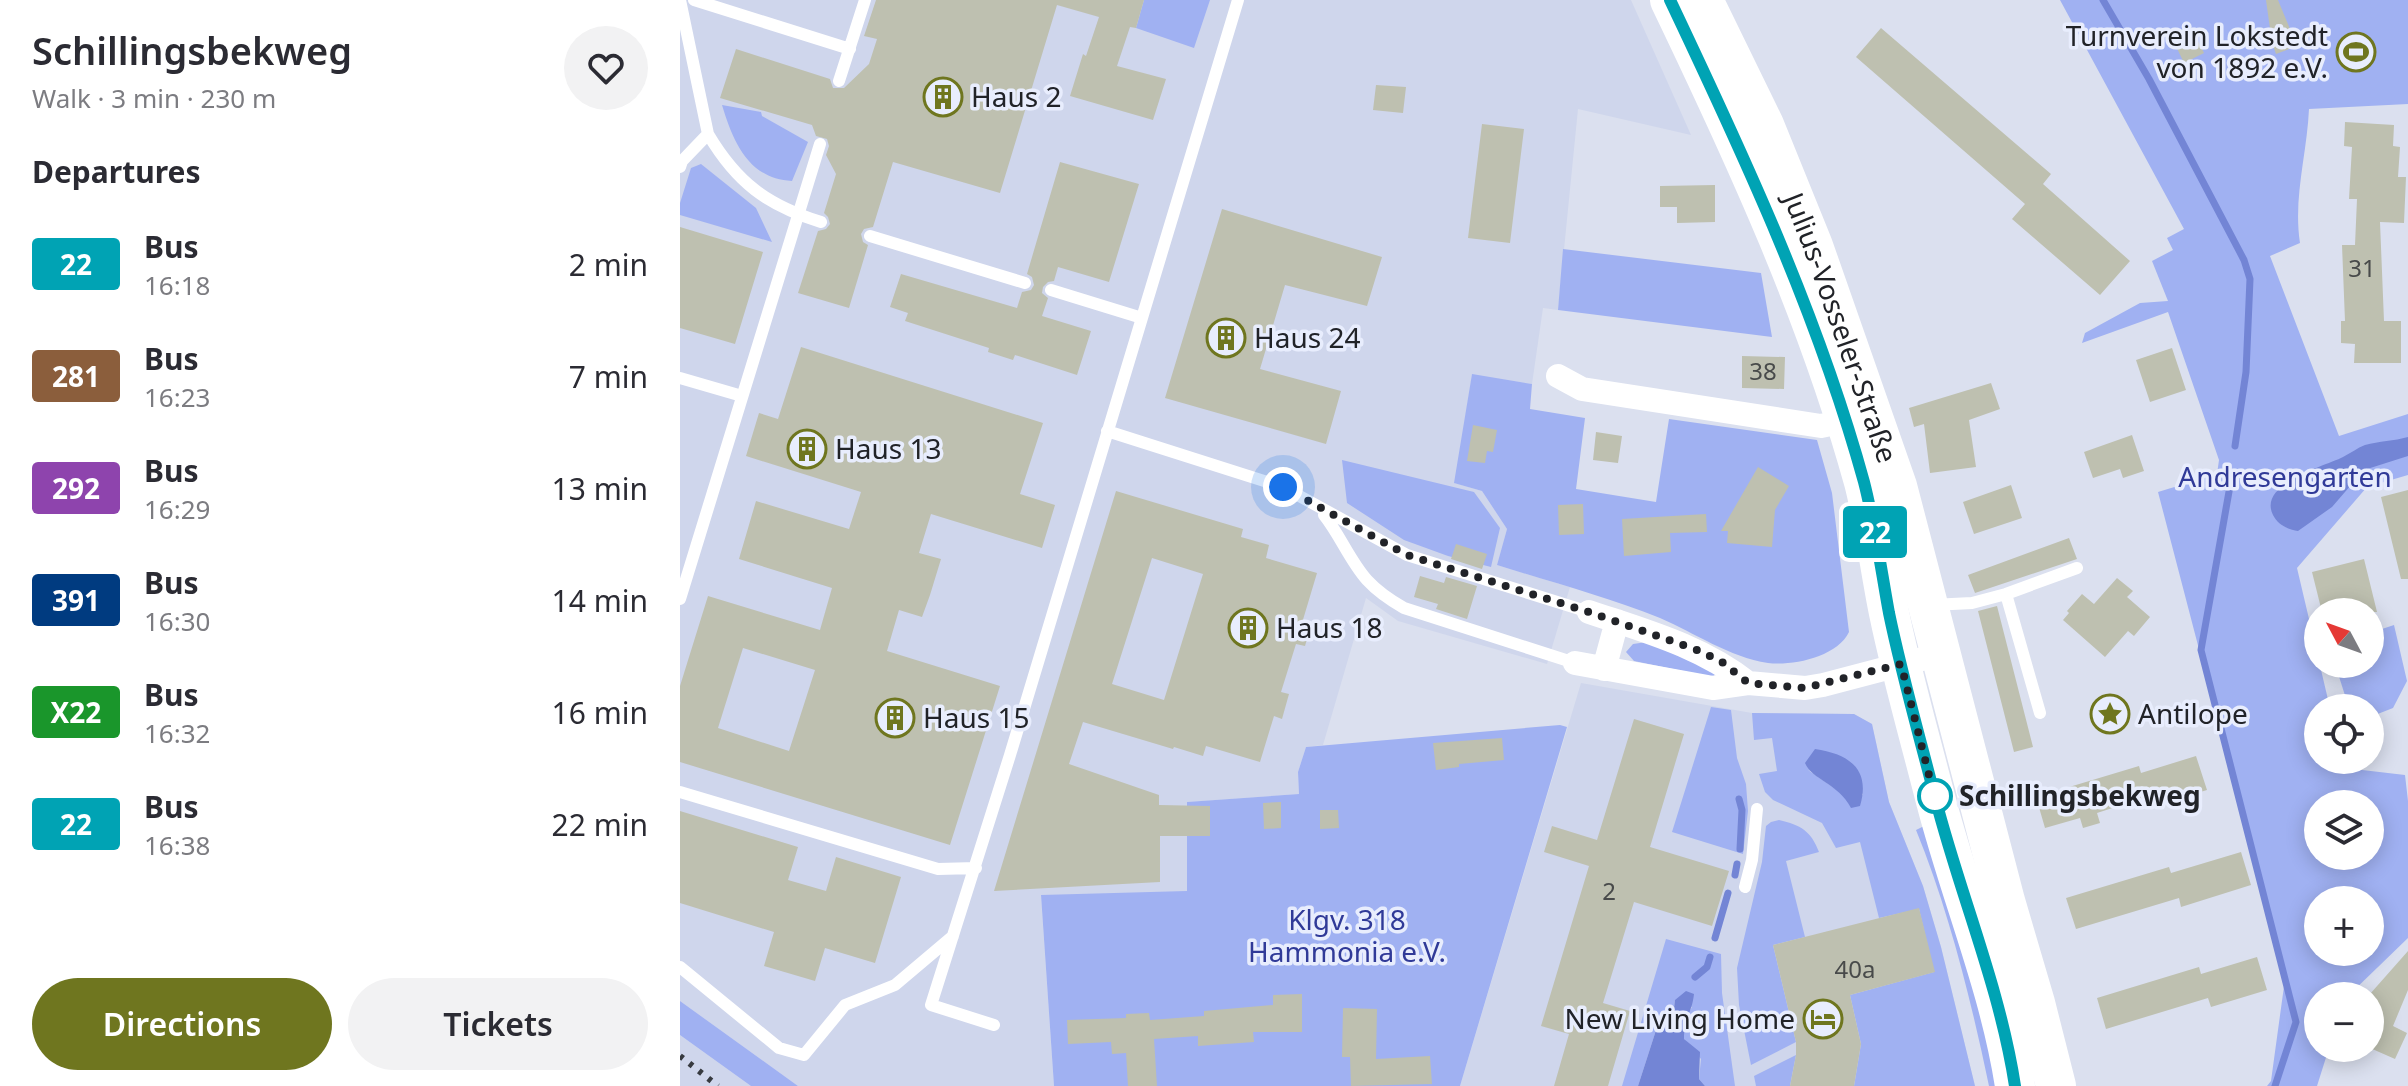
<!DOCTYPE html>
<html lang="en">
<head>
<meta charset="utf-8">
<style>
	body { margin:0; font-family:"Noto Sans",sans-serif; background:#f2f2f3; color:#2b2b33; height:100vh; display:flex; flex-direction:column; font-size:30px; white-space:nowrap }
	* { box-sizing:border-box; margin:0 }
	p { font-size:26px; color:#7c7c81 }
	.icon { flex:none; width:44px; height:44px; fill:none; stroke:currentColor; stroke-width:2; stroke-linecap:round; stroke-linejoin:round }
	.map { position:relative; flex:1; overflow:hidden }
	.sheet { display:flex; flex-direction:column; background:#fff; width:680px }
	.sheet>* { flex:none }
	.badge { padding:0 16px; border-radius:6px; font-size:28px; line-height:52px }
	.needle { width:52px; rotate:311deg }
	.controls { position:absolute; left:1624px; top:598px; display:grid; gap:16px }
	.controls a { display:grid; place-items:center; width:80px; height:80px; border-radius:50%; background:#fff; box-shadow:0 4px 20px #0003; font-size:40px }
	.you { position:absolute; width:40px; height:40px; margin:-20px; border:6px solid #fff; border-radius:50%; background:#1a73e8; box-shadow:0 0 0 12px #1a73e833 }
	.map>.badge { position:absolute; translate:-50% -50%; box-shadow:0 0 0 4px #fff }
	h2 { padding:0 32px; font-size:30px; line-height:72px }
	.round { display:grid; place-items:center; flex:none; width:84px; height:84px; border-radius:42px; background:#f2f2f3 }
	.summary { display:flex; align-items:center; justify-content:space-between; height:136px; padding:0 32px }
	h1 { font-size:38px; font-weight:600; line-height:60px }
	.primary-button { display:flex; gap:16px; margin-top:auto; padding:16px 32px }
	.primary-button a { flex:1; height:92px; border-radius:48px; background:#6f761f; color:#fff; font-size:32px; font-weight:600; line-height:92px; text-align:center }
	.primary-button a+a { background:#f2f2f3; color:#2b2b33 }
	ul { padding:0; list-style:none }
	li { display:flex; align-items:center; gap:24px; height:112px; padding:0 32px }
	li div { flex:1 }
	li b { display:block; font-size:30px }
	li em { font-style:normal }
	li .badge { min-width:88px; font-weight:700; text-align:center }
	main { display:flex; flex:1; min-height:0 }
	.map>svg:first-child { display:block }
	.built { fill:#cfd6ec }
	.green { fill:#a0b1f2; fill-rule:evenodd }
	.water { fill:#7385d5 }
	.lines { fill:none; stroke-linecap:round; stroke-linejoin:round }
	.stream { stroke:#7385d5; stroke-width:7 }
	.building { fill:#bec0b0; fill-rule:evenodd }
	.lane { stroke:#fff; stroke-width:12 }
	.street { stroke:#fff; stroke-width:24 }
	.primary { stroke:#fff; stroke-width:40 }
	.rail { stroke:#373a40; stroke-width:6; stroke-dasharray:4 8; stroke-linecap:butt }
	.line-casing { stroke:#fff; stroke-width:18 }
	.line { stroke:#00a3b4; stroke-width:12 }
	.walk { stroke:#212328; stroke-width:8; stroke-dasharray:0 14.4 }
	.stop-dot { fill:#fff; stroke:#00a3b4; stroke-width:4 }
	.labels { text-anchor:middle; stroke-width:7; stroke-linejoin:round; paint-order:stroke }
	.number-label { font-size:24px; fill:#484a4a }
	.poi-label { font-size:28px; fill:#212328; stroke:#e8edfd; text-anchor:start }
	.street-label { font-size:28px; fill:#212328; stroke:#e8edfd }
	.park-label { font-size:28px; fill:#303a98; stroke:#e8edfd }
	.stop-label { font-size:28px; font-weight:bold; fill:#212328; stroke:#e8edfd; text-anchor:start }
</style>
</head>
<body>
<main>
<section class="sheet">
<div class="summary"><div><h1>Schillingsbekweg</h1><p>Walk · 3 min · 230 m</p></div><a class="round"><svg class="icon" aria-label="heart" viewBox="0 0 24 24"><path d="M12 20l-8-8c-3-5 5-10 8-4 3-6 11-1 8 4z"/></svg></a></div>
<h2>Departures</h2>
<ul>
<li><span class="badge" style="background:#00a3b4;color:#fff">22</span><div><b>Bus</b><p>16:18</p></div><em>2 min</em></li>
<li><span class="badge" style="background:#8b5e3c;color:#fff">281</span><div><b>Bus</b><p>16:23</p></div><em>7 min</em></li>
<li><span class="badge" style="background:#8e44ad;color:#fff">292</span><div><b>Bus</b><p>16:29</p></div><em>13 min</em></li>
<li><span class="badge" style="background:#003b80;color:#fff">391</span><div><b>Bus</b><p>16:30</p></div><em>14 min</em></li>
<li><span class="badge" style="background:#1a962b;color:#fff">X22</span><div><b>Bus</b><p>16:32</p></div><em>16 min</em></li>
<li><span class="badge" style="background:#00a3b4;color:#fff">22</span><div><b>Bus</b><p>16:38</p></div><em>22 min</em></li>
</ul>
<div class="primary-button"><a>Directions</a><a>Tickets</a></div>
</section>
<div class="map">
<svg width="1728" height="1086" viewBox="0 0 1728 1086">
	<rect width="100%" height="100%" fill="#dbe0ef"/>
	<path class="built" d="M0,0H951L1011,135L898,109L878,310L863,308L852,384L792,375L775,483L802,491L827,529L817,565L890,587L867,664L718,621L686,598L643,745L626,747L618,772L619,794L507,802V892L361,896L374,1086H118L0,1001Z
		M901,683L1072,713L1174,714L1192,724L1209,802L1243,886L1261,947L1295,1086H780Z
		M0,1035L71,1086H0Z"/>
	<path class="green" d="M464,0H530L514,48L456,28Z
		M1380,0H1728V104L1629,109C1627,154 1613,198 1620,243L1590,256L1659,436L1728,414V475L1687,487L1617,568L1650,708H1638V760H1662L1665,768L1725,775L1728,801V938L1668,996H1638V1048H1649L1637,1086H1587L1591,1081L1605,979L1478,492L1537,474L1539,460L1488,312L1402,343L1405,333L1460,303L1488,301L1472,261L1493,250L1487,238L1504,229ZM1638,804H1690V856H1638ZM1638,900H1690V952H1638Z
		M42,105L81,112L82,116L128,142L112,181C68,179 53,141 42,105Z
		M21,164L76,208L92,242L0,215V203L11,168Z
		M883,249L1081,273L1092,337L878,310Z
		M792,374L852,384L850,409L905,418L896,489L976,502L989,419L1137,440L1152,493L1169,632C1157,657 1113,666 1088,663C1049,657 1015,633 980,618C927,597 871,582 817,565L827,529L802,491L774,483Z
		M662,460L794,492L820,528L811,567L768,556L724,540L667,503Z
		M1714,625L1727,681L1713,708L1690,717V708H1669L1655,664H1690V633Z
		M967,642L1039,671L1032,677L954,661L946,652L953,644Z
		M1031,707L1051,710L1057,758L1066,784L1068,811L1063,854L992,832Z
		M1072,713L1174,714L1192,724L1209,802L1243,886L1261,947L1295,1086H1174L1181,1044L1170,995L1254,972L1239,909L1199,918L1180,842L1156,848L1142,823L1093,800L1085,792L1079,774L1097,771L1092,738L1074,740ZM1128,770L1183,794L1171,807L1164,795Z
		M880,725L887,727L780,1086H374L361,895L507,891V802L619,794L618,772L626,747Z
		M1099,820C1121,825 1131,831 1139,852L1106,861L1125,937L1093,945L1116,1042L1071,1065L1059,1005L1057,968L1082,862L1086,826L1091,822Z
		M1246,825L1322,1086H1309C1291,1000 1269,911 1236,830Z
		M986,939L1041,954L1042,993L1055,1086H1025L1019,1079L1021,1059L1004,1039V1020L1012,1007L995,1000L993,1016L983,1024H978L958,1086H942Z
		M0,1001L118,1086H71L0,1035Z
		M1116,1055L1110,1086H1076L1074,1076Z"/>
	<path class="water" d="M1728,437V456L1684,470L1652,507L1618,531C1609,530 1598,525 1593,515C1577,483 1646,466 1663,457C1671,453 1677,448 1685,445C1699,441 1714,441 1728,437Z
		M1135,749C1169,754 1191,769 1180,806L1171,808C1158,783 1132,780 1125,763Z
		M1006,991L1014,994C1012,1013 1004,1018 1004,1039L1020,1052L1019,1079L1025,1086H958L978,1024H983L993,1016L995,1000Z"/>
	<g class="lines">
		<path class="stream" d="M1423,0L1469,79L1564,260L1570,279L1566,372L1555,446
			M1550,486L1521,650L1616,1022L1595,1086
			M1059,799L1062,810L1060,849
			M1055,875L1057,864
			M1035,938L1048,893
			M1015,977L1027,967L1030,957"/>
	</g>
	<path class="building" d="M196,0H464L456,28L450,27L437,66L486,79L473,120L390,96L403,54L406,56L419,17L377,5L320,193L213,162L193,227L184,229L181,234L183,242L188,245L169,308L118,293L138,231L146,229L150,224L148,217L144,213L156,174L146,155L149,146L147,139L136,136L132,125L40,98L56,49L150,79L153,88H164L189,64L197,39L184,36Z
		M1586,0H1598L1617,46L1596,54L1592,43Z
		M1201,28L1371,174L1363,184L1450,261L1420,295L1332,219L1345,204L1176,57Z
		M1514,33L1524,53L1504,63L1494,42Z
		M696,85L726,87L723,113L693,110Z
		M1665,122L1714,125L1713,146L1720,147L1718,177H1726L1724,223L1700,222L1704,321H1721V363H1674L1675,344L1661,343V321H1665L1662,245H1675L1677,199H1669L1672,147L1664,146Z
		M802,124L844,129L830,243L788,238Z
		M380,162L459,184L429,282L378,267L374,281L368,282L363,287L362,293L368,298L362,316L411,331L397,375L335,355L333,360L308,352L309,348L225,321L228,313L210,307L221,274L337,308L342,292L351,290L354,285L352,277L347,274Z
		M1035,185V222L997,223V207H980V186Z
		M542,209L702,257L687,306L605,285L580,369L661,391L646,444L485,398Z
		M0,227L83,252L55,344L0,328Z
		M121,347L363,423L340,494L375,505L362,548L251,514L239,553L261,559L250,595L242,617L219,610L207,651L320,686L270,845L0,762V686L28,596L140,630L152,588L59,559L76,501L169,529L181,492L66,456L79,413L98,419ZM63,648L135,670L109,751L38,728Z
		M1492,348L1506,390L1470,402L1456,360Z
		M1062,356L1105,357L1104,389L1062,388Z
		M1311,383L1320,409L1289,420L1296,467L1250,473L1244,424L1234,427L1229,408Z
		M793,425L817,430L813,452L807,451L805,463L787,461Z
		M916,432L942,436L938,463L913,460Z
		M1452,435L1464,471L1443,478L1440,469L1413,478L1404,452Z
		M1078,467L1109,486L1095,510L1092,547L1047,543L1048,531H1041Z
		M1331,485L1342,518L1294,534L1283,502Z
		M1728,490V579H1721L1701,497Z
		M436,491L563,529L561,537L589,545L586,558L637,573L622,623L631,625L625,646L616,644L601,692L609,694L602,719L594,716L580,762L526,746L523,756L494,747L493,749L403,722L389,764L479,795V805L530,806V836H480V882L314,891ZM472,558L523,574L484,700L432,684Z
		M903,504L904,534L879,535L878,505Z
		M1026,514L1027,532L990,533L991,552L944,556L942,519Z
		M1389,538L1397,559L1295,593L1288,575Z
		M776,544L807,554L802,569L771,559Z
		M1684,559L1697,612H1642L1632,572Z
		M740,576L764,583L766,577L797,586L787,619L756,609L758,604L734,597Z
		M1437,578L1453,591L1447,597L1470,617L1454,636L1448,631L1425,657L1383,620L1389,613L1387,611L1402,594L1414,604Z
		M1317,606L1353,747L1334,752L1298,611Z
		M954,719L1004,734L970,847L1049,871L1032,926L954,902L923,1003L950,1011L928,1086H874L889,1034L861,1026L909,866L864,852L872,826L917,840Z
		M822,738L824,760L779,764V767L756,770L753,743Z
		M1516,756L1527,790L1471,807L1468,797L1451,802L1417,813L1420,823L1403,828L1400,818L1365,828L1356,797L1459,766L1461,773Z
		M601,802V828L584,829L583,803Z
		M640,810H658L659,828L640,829Z
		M0,811L118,847L108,880L146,891L156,857L221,877L195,963L145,948L135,981L84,966L94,932L0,903Z
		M1561,852L1571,885L1501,907L1499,898L1396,929L1386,898L1489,867L1491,873Z
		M1239,908L1255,972L1170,995L1181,1044L1174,1086H1110L1116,1055V1042L1093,945Z
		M1728,951V990L1713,1026L1727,1033L1715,1059L1690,1048V994Z
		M1577,957L1587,990L1531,1007L1528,998L1426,1029L1417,998L1519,967L1521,974Z
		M622,994V1032H573L574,1042L518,1046V1036L474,1039L477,1086H448L446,1053L432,1054L431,1042L388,1044L387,1020L446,1018V1014L469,1013L470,1020L524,1016V1011L593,1005V995Z
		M663,1008L697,1009L696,1059L750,1056L752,1084L671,1086L670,1057H662Z"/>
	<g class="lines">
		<path class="lane" d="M14,0L170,49
			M159,81L185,0
			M28,134C57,183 87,205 141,222
			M0,167L2,161L28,134L0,0
			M190,236L345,283
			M371,290L462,318
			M0,378L62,396
			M427,431L603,487L727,555L909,612
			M644,515C660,535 670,561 687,580C698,592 710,600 724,608L895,663
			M1326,594L1360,713
			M0,599L140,144
			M1252,605L1292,603L1326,594L1397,568
			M0,792L258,869L296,868
			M1065,887L1072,860L1077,809
			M0,967L99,1048L124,1055L165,1005L215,985L273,936
			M314,1025L251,1005L330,755L558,0"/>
		<path class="street" d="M878,376L902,389L1141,426L1165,421
			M909,612C965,631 1021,646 1068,683
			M895,663L1033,688L1068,683L1125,688L1143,685L1261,654
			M924,669L937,621"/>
		<g class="primary">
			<path d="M990,0C1065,156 1138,315 1184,482C1195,525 1200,569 1209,613C1222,676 1240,738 1256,801C1281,897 1320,988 1335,1086"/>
			<path id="s1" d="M1023,0L1084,125L1133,246L1217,486L1325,901L1355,1003L1376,1086"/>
		</g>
		<path class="rail" d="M0,1056L38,1086"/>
	</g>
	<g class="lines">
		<g class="line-casing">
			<path id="line" d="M990,0C1064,156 1138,315 1184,482C1195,525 1201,569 1209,613C1222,676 1240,738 1256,801C1281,897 1320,988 1335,1086"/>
		</g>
		<use href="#line" class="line"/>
		<path class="walk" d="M603,487L727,555L909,612L1020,651L1042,662L1068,683L1125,688L1221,664L1255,799V796"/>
	</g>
	<defs>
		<g id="stadium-ring" transform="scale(2)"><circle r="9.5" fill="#e8edfd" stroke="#6f761f" stroke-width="1.5"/><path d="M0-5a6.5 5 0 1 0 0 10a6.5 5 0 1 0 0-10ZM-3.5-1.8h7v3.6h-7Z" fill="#6f761f"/></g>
		<g id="building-ring" transform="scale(2)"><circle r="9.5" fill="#e8edfd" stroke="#6f761f" stroke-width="1.5"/><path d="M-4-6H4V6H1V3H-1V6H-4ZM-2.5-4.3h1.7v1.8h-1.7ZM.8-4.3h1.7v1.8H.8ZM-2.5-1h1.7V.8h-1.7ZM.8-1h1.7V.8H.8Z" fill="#6f761f"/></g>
		<g id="sight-ring" transform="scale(2)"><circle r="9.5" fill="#e8edfd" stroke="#6f761f" stroke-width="1.5"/><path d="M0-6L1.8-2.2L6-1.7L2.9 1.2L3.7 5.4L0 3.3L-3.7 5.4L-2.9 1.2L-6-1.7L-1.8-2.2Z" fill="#6f761f"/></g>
		<g id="hotel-ring" transform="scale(2)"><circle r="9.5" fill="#e8edfd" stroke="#6f761f" stroke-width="1.5"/><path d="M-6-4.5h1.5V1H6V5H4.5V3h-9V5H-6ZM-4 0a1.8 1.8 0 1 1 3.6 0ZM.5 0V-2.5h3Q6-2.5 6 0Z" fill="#6f761f"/></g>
	</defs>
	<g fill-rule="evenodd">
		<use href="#stadium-ring" x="1676" y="52"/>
		<use href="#building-ring" x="263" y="97"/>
		<use href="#building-ring" x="546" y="338"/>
		<use href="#building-ring" x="127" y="449"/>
		<use href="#building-ring" x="568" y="628"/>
		<use href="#sight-ring" x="1430" y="714"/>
		<use href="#building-ring" x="215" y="718"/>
		<use href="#hotel-ring" x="1143" y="1019"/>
	</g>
	<circle class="stop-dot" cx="1255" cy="796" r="16"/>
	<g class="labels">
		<g class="number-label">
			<text x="1682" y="277">31</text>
			<text x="1083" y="380">38</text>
			<text x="929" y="900">2</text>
			<text x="1175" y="978">40a</text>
		</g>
		<g class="poi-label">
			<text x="1648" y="46" text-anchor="end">Turnverein Lokstedt<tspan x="1648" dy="32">von 1892 e.V.</tspan></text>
			<text x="291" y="107">Haus 2</text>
			<text x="574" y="348">Haus 24</text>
			<text x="155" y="459">Haus 13</text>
			<text x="596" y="638">Haus 18</text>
			<text x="1458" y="724">Antilope</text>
			<text x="243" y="728">Haus 15</text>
			<text x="1115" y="1029" text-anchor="end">New Living Home</text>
		</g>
		<g class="street-label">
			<text dy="10" stroke="none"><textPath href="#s1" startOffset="356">Julius-Vosseler-Straße</textPath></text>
		</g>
		<g class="park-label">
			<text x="1605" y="487">Andresengarten</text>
			<text x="667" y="930">Klgv. 318<tspan x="667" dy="32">Hammonia e.V.</tspan></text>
		</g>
		<g class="stop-label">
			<text x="1279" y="806">Schillingsbekweg</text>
		</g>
	</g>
</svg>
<div class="controls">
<a><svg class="needle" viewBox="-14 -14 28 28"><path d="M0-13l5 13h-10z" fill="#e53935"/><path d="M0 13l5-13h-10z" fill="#7c7c81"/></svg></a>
<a><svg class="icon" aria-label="locate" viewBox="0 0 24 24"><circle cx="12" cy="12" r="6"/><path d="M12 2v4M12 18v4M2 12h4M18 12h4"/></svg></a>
<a><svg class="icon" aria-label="layers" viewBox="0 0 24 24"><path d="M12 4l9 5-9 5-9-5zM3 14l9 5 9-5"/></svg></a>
<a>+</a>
<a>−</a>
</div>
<div class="you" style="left:603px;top:487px"></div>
<b class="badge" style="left:1195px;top:532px;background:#00a3b4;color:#fff">22</b>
</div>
</main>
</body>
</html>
